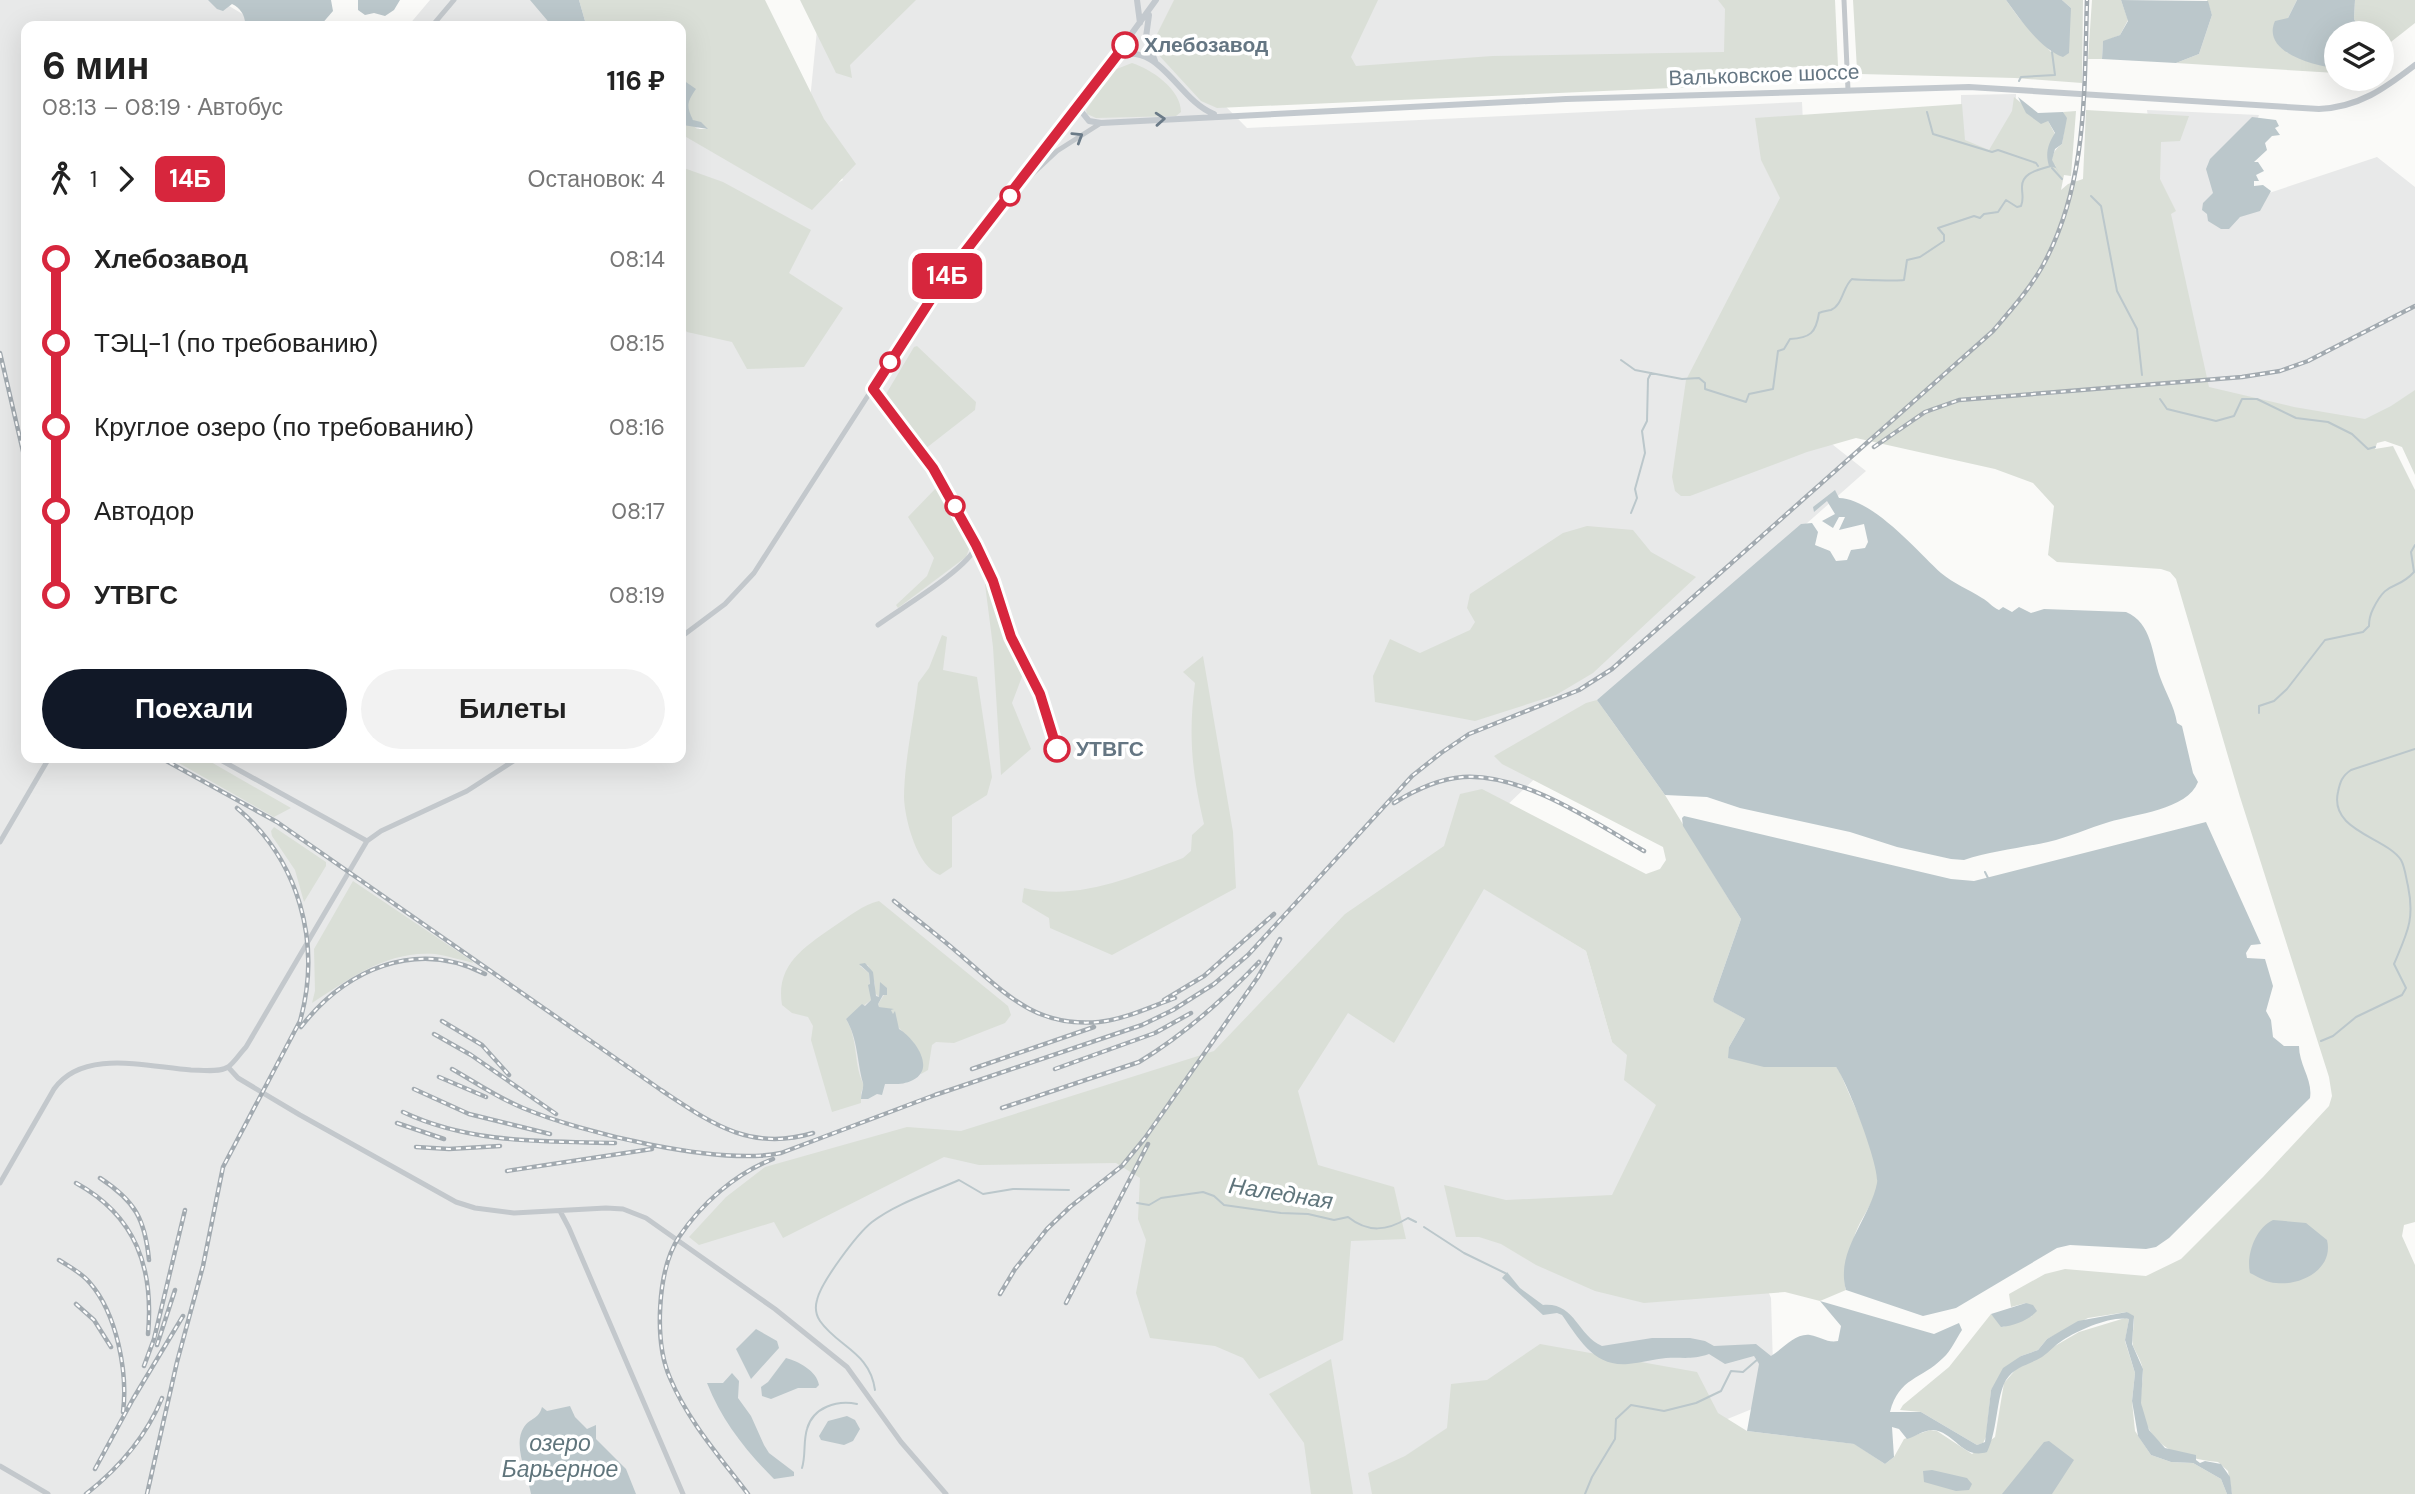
<!DOCTYPE html>
<html lang="ru">
<head>
<meta charset="utf-8">
<style>
	body { margin:0; font-family:"DM Sans",sans-serif; background:#f2f2f2; color:#222; height:100vh; display:flex; flex-direction:column; font-size:26px; white-space:nowrap }
	* { box-sizing:border-box; margin:0 }
	p { font-size:23px; color:#767676 }
	.icon { flex:none; width:38px; height:38px; fill:none; stroke:currentColor; stroke-width:2; stroke-linecap:round; stroke-linejoin:round }
	.map { position:relative; flex:1; overflow:hidden }
	.drawer { position:absolute; left:21px; top:21px; width:665px; height:742px; display:flex; flex-direction:column; background:#fff; border-radius:14px; box-shadow:0 7px 28px #0002 }
	.drawer>* { flex:none }
	.badge { padding:0 14px; border-radius:10px; font-size:24px; line-height:46px }
	.tools { position:absolute; left:2324px; top:21px; display:grid; gap:14px }
	.tools a { display:grid; place-items:center; width:70px; height:70px; border-radius:50%; background:#fff; box-shadow:0 7px 28px #0002; font-size:35px }
	.map>.badge { position:absolute; translate:-50% -50%; box-shadow:0 0 0 4px #fff }
	.legs { display:flex; align-items:center; gap:10px; height:77px; padding:0 21px; font-size:23px }
	.legs p { margin-inline-start:auto }
	.headline { display:flex; align-items:center; justify-content:space-between; height:119px; padding:0 21px }
	h1 { font-size:38px; font-weight:700; line-height:52px }
	.button { display:flex; gap:14px; margin-top:auto; padding:14px 21px }
	.button a { flex:1; height:80px; border-radius:42px; background:#111827; color:#fff; font-size:28px; font-weight:700; line-height:80px; text-align:center }
	.button a+a { background:#f2f2f2; color:#222 }
	ul { padding:0 21px; list-style:none }
	li { display:flex; align-items:center; gap:24px; height:84px; font-size:26px }
	li i { display:grid; place-items:center; width:10px; height:100%; margin:0 9px; background:currentColor }
	li i::after { content:''; width:18px; height:18px; margin:-9px; border:5px solid; border-radius:50%; background:#fff }
	li p { margin-inline-start:auto }
	li:first-child i { background:linear-gradient(#0000 50%,currentColor 0) }
	li:last-child i { background:linear-gradient(currentColor 50%,#0000 0) }
	.map>svg:first-child { display:block }
	.built { fill:#e8e9e9 }
	.green { fill:#dadfd7 }
	.water { fill:#bbc7cb }
	.lines { fill:none; stroke-linecap:round; stroke-linejoin:round }
	.stream { stroke:#bbc7cb; stroke-width:2 }
	.minor { stroke:#c3c8cc; stroke-width:5 }
	.major { stroke:#c3c9ce; stroke-width:6 }
	.rail-casing { stroke:#a2aab0; stroke-width:4.5 }
	.rail { stroke:#fff; stroke-width:2; stroke-dasharray:5; stroke-linecap:butt }
	.oneway { stroke:#6a7a87 }
	.line-1-casing { stroke:#fff; stroke-width:16 }
	.line-1 { stroke:#d7263d; stroke-width:10 }
	.stop-1-dot { fill:#fff; stroke:#d7263d; stroke-width:3.5 }
	.labels { text-anchor:middle; stroke-width:7; stroke-linejoin:round; paint-order:stroke }
	.stop-label { font-size:21px; font-weight:bold; fill:#657683; stroke:#fff; text-anchor:start }
	.street-label { font-size:21px; fill:#657683; stroke:#fff }
	.water-label { font-size:23px; font-style:italic; fill:#60757c; stroke:#fff }
</style>
</head>
<body>
<div class="map">
<svg width="2415" height="1494" viewBox="0 0 2415 1494">
	<rect width="100%" height="100%" fill="#fafaf8"/>
	<path class="built" d="M0,0H219L256,22L270,26H26V758H681V116L804,202L843,180L809,110L820,0H1187L1167,47L1247,128L1802,102L1818,433L1866,471L1729,592L1476,835L1484,888L1586,951L1612,1042L1671,1057L1771,1298L1774,1400L1544,1494H0Z
		M430,0H553L577,26H408Z
		M1374,0H1741L1734,58L1342,75Z
		M2016,94V111L1989,159L1961,140V95Z
		M2147,110L2259,115L2224,208L2377,157L2415,187V410L2398,422L2339,423L2200,390L2164,229Z"/>
	<path class="green" d="M579,0H765L824,119L856,164L812,210L681,134V114L697,129H707C703,126 696,124 693,120C680,106 681,46 681,26H598L585,21Z
		M800,0H916L850,65L852,78L836,73Z
		M1174,0H1378L1351,57L1356,66L1492,56L1724,52L1725,9L1718,0H1835L1838,66L1739,69L1740,85L1217,108L1201,101L1155,51L1152,44Z
		M1853,0H2006L2019,18L2052,53L2071,8L2062,0H2083L2082,83L2015,78L1860,74L1857,70Z
		M2092,0H2121L2128,20L2120,35L2103,42L2102,59H2088Z
		M2207,0H2297L2288,18L2286,52L2336,68V73L2176,63L2199,54L2212,15Z
		M2355,0H2415V23L2382,49V33H2362L2354,19Z
		M1132,63C1151,69 1181,89 1181,112L1176,116L1096,118L1087,114L1086,110L1114,70Z
		M2014,97L2043,121H2048L2055,134L2049,166H2056L2052,165C2051,155 2055,149 2062,144L2066,118L2063,112L2076,111L2071,176L2064,175L2061,190L2068,184L2083,179L2086,110L2189,116L2180,141L2161,142L2160,179L2176,211L2171,214L2209,387L2294,407L2365,419L2391,406L2415,390V475L2402,447L2385,441L2377,443L2375,449L2393,446L2415,490V1222L2404,1225L2402,1236L2415,1265V1494H2232L2228,1471L2218,1462C2181,1458 2147,1449 2141,1404C2140,1393 2143,1382 2143,1371C2142,1362 2137,1355 2133,1346C2131,1339 2134,1328 2134,1319L2127,1312L2088,1318L2047,1339L2038,1350L2021,1356L1991,1390L1986,1437L1983,1443L1977,1445L1921,1412L1900,1410L1903,1405L1949,1367L1991,1314L2003,1327L2032,1316L2026,1303L2011,1307L2009,1294L2045,1274L2065,1269L2146,1276L2181,1259L2263,1177L2329,1106L2332,1096L2329,1077L2240,797L2176,579L2170,572L2161,569L2057,562L2048,555L2054,506L2033,483L1995,469L1856,438L1807,452L1690,496H1681L1675,491L1672,477L1686,380L1780,198L1761,160L1755,118L1962,104L1965,140L1989,150L2012,111Z
		M681,167L723,182L811,230L789,273L843,308L804,367L747,369L732,342L687,332L681,325Z
		M917,346L976,402L975,410L925,449L886,394L914,347Z
		M937,487L971,544L966,557L898,608L896,605L927,576L934,558L908,517Z
		M1587,526L1633,530L1651,552L1696,577L1593,673L1556,695L1475,721L1375,702L1373,676L1390,639L1420,653L1470,630L1475,622L1467,608L1470,594L1563,533Z
		M985,584L989,585L1023,674L1012,703L1031,749L1001,775L993,647Z
		M942,635L947,637L943,670L977,677L992,777L987,795L952,817V867L940,875C917,867 905,820 904,798C904,763 914,719 918,683L929,668Z
		M1203,656L1233,832L1236,888L1112,955L1050,928L1049,918L1022,902L1024,888C1078,901 1132,877 1183,858L1191,851L1192,835L1204,824C1192,772 1188,736 1195,683L1183,672Z
		M1597,700L1665,795L1741,919L1713,999L1715,1002L1745,1019L1729,1047L1828,1065L1836,1067L1840,1072C1852,1103 1876,1146 1878,1179C1878,1194 1867,1210 1860,1223C1852,1238 1841,1275 1846,1290L1820,1301L1785,1292L1644,1303L1595,1291L1536,1265L1501,1244L1479,1237H1456L1444,1185L1506,1200L1612,1195L1656,1105L1624,1080L1627,1055L1612,1042L1586,951L1484,889L1394,1043L1348,1013L1298,1091L1318,1165L1394,1187L1406,1239L1351,1241L1343,1340L1259,1379L1243,1358L1215,1346L1150,1338L1136,1293L1146,1240L1138,1219L1140,1178L1116,1163L979,1165L944,1157L783,1238L774,1222L699,1245L689,1237L726,1197L765,1167L907,1127L961,1131L1214,1051L1345,914L1444,846L1460,794L1482,789L1646,874L1660,869L1666,860L1663,847L1502,764L1494,756L1586,703Z
		M170,758H204L291,808L274,817Z
		M274,827L326,862V866L304,902L295,870L272,836L271,831Z
		M353,881L472,961L473,963C461,960 448,956 435,954C387,950 349,979 312,1003L315,991L314,949Z
		M879,901L1008,1006L1011,1015L1005,1023L954,1043L936,1042L932,1045L928,1070L921,1074C924,1052 916,1044 901,1030C895,1025 894,1016 891,1010L879,1007L878,1004L884,995L880,984L879,997L875,993V984L868,965L860,966L869,973L871,1000L846,1019C859,1041 853,1065 864,1085L861,1093V1103L832,1112L811,1040L813,1026L808,1017L792,1013L782,1005C775,964 806,946 836,925C850,916 862,905 879,901Z
		M2125,1318L2129,1319L2125,1341L2135,1373L2132,1401L2135,1431L2151,1455L2171,1462L2193,1463L2221,1479L2227,1494H1372L1368,1473L1405,1456L1447,1428L1451,1384L1487,1380L1540,1344L1697,1372L1718,1413L1747,1431L1855,1444L1885,1464L1894,1457L1904,1439L1930,1430L1937,1431L1972,1454L1995,1437L2004,1383L2017,1368L2079,1332Z
		M1331,1359L1353,1494H1311L1304,1443L1269,1394Z"/>
	<path class="water" d="M208,0H331L333,11L320,26H245C246,17 241,8 232,4L223,11L217,9Z
		M358,0H400L394,10L385,16L374,13L365,15L358,10Z
		M530,0H579L585,21L598,26H552Z
		M2006,0H2062L2071,8L2069,53L2063,57C2041,50 2020,19 2006,0Z
		M2121,0L2208,1L2212,15L2199,54L2176,63L2102,59L2103,41L2120,35L2128,21Z
		M2297,0H2355L2354,19L2362,33H2336V68C2314,66 2261,52 2275,21L2288,18Z
		M681,74L683,80L696,89C687,102 686,106 693,120L701,122L708,129L683,125Z
		M2018,97L2038,113L2063,112L2067,118L2062,144L2055,149L2052,160L2060,175L2056,168L2049,166C2045,153 2048,144 2055,133L2048,121L2041,124L2026,113Z
		M2252,117L2276,120L2279,126L2275,128L2280,135L2272,136L2265,143L2267,150L2254,162H2258L2264,171L2256,175L2259,181H2254V186L2263,185L2271,191L2260,211L2240,217L2229,229H2221L2208,221L2207,214L2202,210L2203,203L2213,193L2206,169L2210,159Z
		M1835,490L1839,498C1873,499 1916,550 1941,573C1954,584 1968,589 1982,598C1988,601 1992,607 1999,610L2003,607L2012,612L2019,607L2031,613L2044,609L2126,612C2152,623 2152,654 2160,677C2166,694 2174,705 2177,723L2182,726L2193,773L2198,782C2187,810 2135,814 2109,822C2088,828 2070,837 2048,842C2021,848 1991,851 1964,860L1951,859L1897,847L1850,832L1740,808L1707,797L1665,795L1597,700L1801,524L1812,523L1818,532L1815,545L1830,551L1836,561L1847,560L1851,550L1865,548L1868,542L1864,524L1839,530L1845,517H1839L1833,528L1822,521L1835,514L1827,501L1814,512L1813,507Z
		M1684,816L1951,879L1974,881L2206,822L2261,944L2251,945L2246,953L2247,958L2265,959L2273,986L2266,1011L2271,1020L2273,1037L2284,1046H2299C2299,1065 2313,1080 2310,1098L2169,1238L2156,1247L2146,1249L2070,1245L2057,1248L1956,1308L1923,1316L1846,1290C1835,1251 1870,1219 1877,1183C1880,1167 1847,1081 1836,1067H1764L1728,1058L1729,1047L1745,1019L1714,1002L1713,999L1741,919L1683,826L1682,818Z
		M865,963L873,972L876,996L879,997L880,982L887,988V995H883L878,1004L879,1007L894,1009L891,1010L893,1014L895,1011L899,1029C913,1037 937,1068 913,1080C903,1085 896,1084 885,1084L882,1095L877,1094L868,1099H861C861,1093 864,1088 863,1083C857,1062 858,1039 846,1019L862,1004L865,1006L871,1000L868,985L870,984L869,973L859,964Z
		M2273,1220L2306,1223L2327,1240C2334,1269 2301,1286 2276,1283C2268,1283 2258,1277 2250,1273C2246,1256 2255,1228 2273,1220Z
		M1507,1272L1520,1288L1543,1305C1575,1302 1577,1335 1602,1346L1652,1338H1690L1705,1341L1714,1346L1756,1344L1771,1356C1783,1349 1795,1333 1810,1335C1821,1337 1827,1343 1838,1341L1841,1326L1820,1301L1934,1334L1959,1323L1962,1330C1956,1339 1951,1351 1943,1358C1921,1380 1899,1377 1890,1412H1921L1977,1445L1985,1442L1991,1390L2003,1368L2021,1356L2038,1350L2047,1339L2078,1321L2127,1312L2134,1316L2132,1344L2143,1369L2141,1403L2149,1430L2165,1448L2196,1455V1460L2200,1463L2205,1461L2221,1464L2230,1477L2232,1494H2227L2221,1479L2193,1463L2171,1462L2151,1455L2138,1436L2132,1401L2135,1373L2125,1340L2129,1319C2110,1316 2079,1330 2063,1340C2055,1345 2049,1352 2042,1357C2029,1365 2015,1366 2006,1380C1996,1397 1998,1430 1987,1452C1962,1460 1955,1432 1933,1430C1923,1430 1915,1437 1907,1439L1899,1429L1892,1427L1894,1457L1885,1464L1854,1444L1747,1431L1759,1364L1754,1356L1725,1364L1709,1354C1691,1360 1684,1357 1666,1358C1654,1359 1641,1363 1628,1364C1594,1367 1579,1339 1562,1315L1557,1313L1543,1315L1502,1278Z
		M2026,1303L2033,1305L2037,1311C2029,1320 2013,1326 2001,1327L1991,1314Z
		M756,1329L777,1341L779,1348L751,1379L736,1349Z
		M786,1358C798,1361 817,1371 819,1385L816,1388H798L771,1399L762,1396L761,1387L768,1382Z
		M732,1373L739,1381L738,1398L751,1416L764,1445L769,1453L794,1472V1476L774,1479C746,1451 722,1421 707,1383H723Z
		M570,1406L575,1417L587,1429L596,1425V1439L626,1469L636,1494H531C528,1475 512,1445 524,1427C530,1418 539,1419 542,1407L547,1411Z
		M847,1416L855,1420L860,1429L853,1441L844,1445L821,1440L819,1436L828,1421Z
		M2049,1441L2074,1460L2052,1494H2002L2044,1442Z
		M1932,1470L1967,1478L1972,1484L1969,1490L1956,1491L1924,1482L1923,1471Z"/>
	<g class="lines">
		<path class="stream" d="M2019,81L2021,77L2055,75L2052,52
			M1927,112L1933,134L1992,152L1998,150L2036,163L2038,166
			M2052,168L2062,179
			M2091,196L2101,206L2117,291L2137,329L2142,375
			M1621,360L1635,370L1682,379L1699,378L1705,383V389L1746,402L1749,394L1773,389L1778,351L1784,349L1790,339C1810,338 1816,333 1819,313C1823,311 1827,311 1831,310C1843,305 1843,286 1852,279C1857,280 1899,281 1904,280L1907,260L1920,257L1944,241V235L1938,228L1974,216L1980,218L1984,214L1998,212L2006,200L2017,207L2021,206C2024,199 2022,195 2022,188C2021,172 2039,170 2051,166
			M2160,399L2167,409L2216,421L2234,416L2242,399H2257L2296,418L2328,422L2352,434L2368,449L2375,447
			M1631,513L1637,498L1635,489L1645,453L1642,431L1647,421L1648,379L1651,373
			M2259,713V706L2274,701L2287,689L2325,640L2363,632L2369,626C2369,619 2370,615 2373,609C2388,578 2396,592 2414,572L2411,552L2415,545
			M1985,872L1989,880
			M2321,1041L2333,1036L2356,1017L2402,995L2406,988L2394,964C2407,933 2415,920 2408,886C2406,878 2405,867 2401,860C2386,837 2329,831 2338,792C2340,782 2342,776 2351,770L2415,749
			M1137,1203L1149,1205L1161,1198L1203,1192L1214,1196L1224,1205L1281,1213L1308,1214L1334,1220L1348,1217C1368,1233 1387,1231 1408,1218L1416,1222
			M1424,1227L1464,1253L1505,1273
			M875,1390C870,1352 838,1347 820,1321C816,1315 815,1307 817,1300C821,1282 857,1234 872,1222C897,1203 930,1193 959,1180L983,1194L1013,1189L1069,1190
			M802,1468C806,1455 803,1442 807,1429C813,1407 837,1400 857,1404
			M1585,1494L1592,1477L1615,1439L1616,1419L1631,1405L1664,1411L1696,1403L1721,1391L1731,1371L1743,1372L1758,1359"/>
		<path class="minor" d="M1844,0L1848,90
			M432,26L454,0
			M1027,179L1057,151L1101,123
			M873,389L933,469L977,545C968,569 901,608 878,625
			M681,637L725,604L754,573L932,296L1082,102
			M217,758L367,841
			M0,842L49,758
			M228,1067L238,1078L300,1115L456,1202L475,1208L514,1213L606,1208L623,1209L646,1218L775,1309L847,1367L901,1442L946,1494
			M0,1183L54,1089C83,1048 148,1067 191,1070C201,1070 218,1073 228,1067C234,1063 241,1052 246,1047L367,841L381,831L467,791L518,758
			M560,1211L569,1228L683,1494
			M0,1466L48,1494"/>
		<path class="major" d="M1137,0L1140,23
			M1156,0L1082,102L1081,111L1089,121L1101,123L1566,99L1969,87L2319,109C2359,107 2384,89 2415,65
			M1149,15L1146,37L1155,61
			M1115,57C1160,39 1177,100 1214,114"/>
		<g class="rail-casing">
			<path id="rail" d="M0,353L26,464
				M1874,447L1925,412L1959,400L2242,377L2280,371L2308,361L2415,306
				M161,758L277,822L661,1090C711,1123 750,1152 813,1133
				M1394,803C1415,790 1438,779 1463,777C1523,773 1594,822 1644,851
				M894,901C915,918 936,934 957,952C1002,990 1033,1028 1099,1022C1126,1019 1150,1007 1175,998
				M1164,1000L1204,976L1274,914
				M442,1021L482,1045L509,1075
				M301,1027C345,970 416,938 485,974
				M434,1034L471,1055L556,1114
				M452,1069C475,1082 498,1098 523,1108C582,1133 719,1166 781,1153L935,1095L1142,1025L1173,1010L1214,984L1248,955L1412,776L1441,753L1469,734L1579,690L1612,669L1993,331C2010,311 2029,290 2042,267C2088,184 2084,91 2087,0
				M972,1069L1094,1027
				M1055,1069L1155,1033L1191,1013
				M439,1077L486,1097
				M414,1089L469,1114L550,1134
				M1002,1108L1139,1062C1182,1036 1224,999 1259,962
				M403,1112C471,1144 542,1141 615,1143
				M397,1123L444,1139
				M416,1147L449,1149L500,1146
				M507,1171L652,1149
				M100,1178C135,1201 145,1219 149,1260
				M76,1183C136,1216 154,1268 148,1334
				M59,1260C70,1267 82,1273 90,1283C117,1314 128,1373 123,1412
				M1000,1294L1015,1269L1047,1229L1070,1207L1122,1166L1145,1138L1258,977L1280,939
				M1066,1303L1148,1144
				M76,1304L94,1320L111,1347
				M157,1345L175,1290
				M144,1366L154,1339L185,1210
				M95,1469L133,1399L183,1316
				M86,1494C119,1468 146,1437 162,1398
				M147,1494L177,1362L203,1266L223,1167L300,1021C322,943 299,860 237,808
				M748,1494C720,1457 688,1421 670,1378C654,1342 657,1270 679,1237C702,1203 735,1174 773,1159"/>
		</g>
		<use href="#rail" class="rail"/>
	</g>
	<defs><path id="oneway-chevron" d="M-2-3.5L2.5 0L-2 3.5" fill="none" stroke-width="1.6" stroke-linecap="round" stroke-linejoin="round" transform="scale(1.75)"/></defs>
	<g class="oneway">
		<use href="#oneway-chevron" transform="translate(1160 119) rotate(-4)"/>
		<use href="#oneway-chevron" transform="translate(1078 137) rotate(-32)"/>
	</g>
	<g class="lines">
		<g class="line-1-casing">
			<path id="line-1" d="M1057,749L1040,694L1011,637L993,581L976,545L933,468L873,389L944,279L1125,45"/>
		</g>
		<use href="#line-1" class="line-1"/>
	</g>
	<g class="stop-1-dot">
		<circle cx="1125" cy="45" r="12"/>
		<circle cx="1010" cy="196" r="9"/>
		<circle cx="890" cy="362" r="9"/>
		<circle cx="955" cy="506" r="9"/>
		<circle cx="1057" cy="749" r="12"/>
	</g>
	<g class="labels">
		<g class="stop-label">
			<text x="1144" y="52">Хлебозавод</text>
			<text x="1076" y="756">УТВГС</text>
		</g>
		<g class="street-label">
			<text transform="translate(1764 75) rotate(-2)" y="7">Вальковское шоссе</text>
		</g>
		<g class="water-label">
			<text transform="translate(1281 1193) rotate(9)" y="8">Наледная</text>
			<text x="560" y="1451">озеро<tspan x="560" dy="26">Барьерное</tspan></text>
		</g>
	</g>
</svg>
<div class="tools">
<a><svg class="icon" aria-label="layers" viewBox="0 0 24 24"><path d="M12 4l9 5-9 5-9-5zM3 14l9 5 9-5"/></svg></a>
</div>
<b class="badge" style="left:947px;top:276px;background:#d7263d;color:#fff">14Б</b>
<section class="drawer">
<div class="headline"><div><h1>6 мин</h1><p>08:13 – 08:19 · Автобус</p></div><b>116 ₽</b></div>
<div class="legs"><svg class="icon" aria-label="walk" viewBox="0 0 24 24"><circle cx="13" cy="4" r="2"/><path d="M13 8l-2 6 4 7M11 14l-3 7M7 12l3-4h3l4 4"/></svg>1<svg class="icon" aria-label="forward" viewBox="0 0 24 24"><path d="M9 5l7 7-7 7"/></svg><b class="badge" style="background:#d7263d;color:#fff">14Б</b><p>Остановок: 4</p></div>
<ul>
<li><i style="color:#d7263d"></i><b>Хлебозавод</b><p>08:14</p></li>
<li><i style="color:#d7263d"></i><span>ТЭЦ-1 (по требованию)</span><p>08:15</p></li>
<li><i style="color:#d7263d"></i><span>Круглое озеро (по требованию)</span><p>08:16</p></li>
<li><i style="color:#d7263d"></i><span>Автодор</span><p>08:17</p></li>
<li><i style="color:#d7263d"></i><b>УТВГС</b><p>08:19</p></li>
</ul>
<div class="button"><a>Поехали</a><a>Билеты</a></div>
</section>
</div>
</body>
</html>
